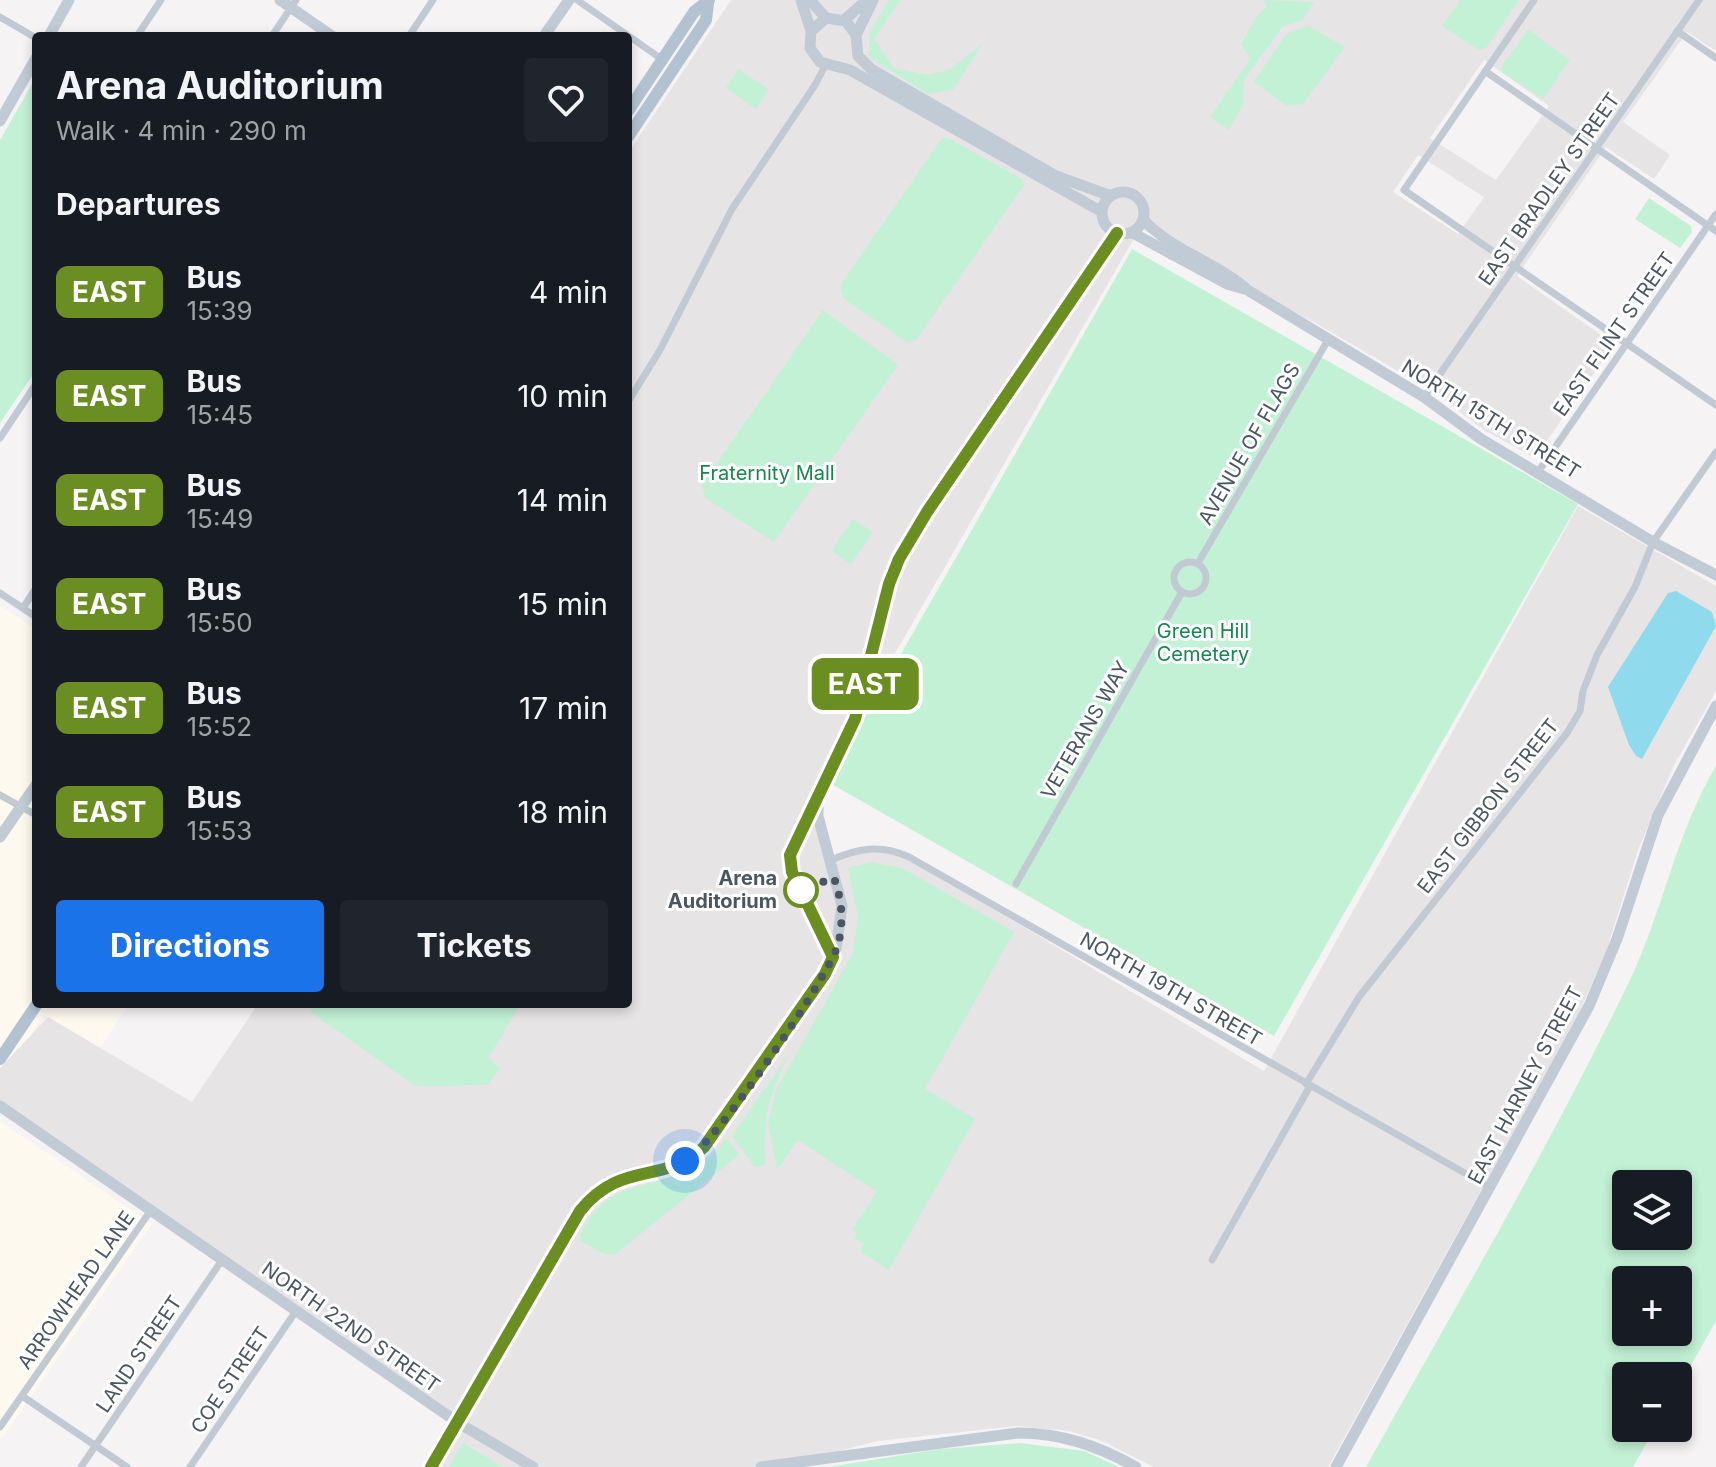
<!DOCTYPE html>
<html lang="en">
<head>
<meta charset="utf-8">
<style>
	body { margin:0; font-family:Inter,sans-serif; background:#20242c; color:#f1f3f6; height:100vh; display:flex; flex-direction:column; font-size:30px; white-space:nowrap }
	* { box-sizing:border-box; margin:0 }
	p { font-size:26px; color:#9ea1a6 }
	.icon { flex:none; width:44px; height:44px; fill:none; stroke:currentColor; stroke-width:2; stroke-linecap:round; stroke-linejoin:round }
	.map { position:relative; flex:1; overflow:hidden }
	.drawer { position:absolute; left:32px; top:32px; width:600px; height:976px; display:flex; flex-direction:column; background:#171b24; border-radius:8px; box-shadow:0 4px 12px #0003 }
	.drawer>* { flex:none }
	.badge { padding:0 16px; border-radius:12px; font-size:28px; line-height:52px }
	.buttons { position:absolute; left:1612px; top:1170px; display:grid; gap:16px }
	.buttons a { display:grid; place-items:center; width:80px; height:80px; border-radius:8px; background:#171b24; box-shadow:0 4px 12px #0003; font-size:40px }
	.you { position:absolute; width:40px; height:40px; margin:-20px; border:6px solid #fff; border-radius:50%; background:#1a73e8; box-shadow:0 0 0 12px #1a73e833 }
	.map>.badge { position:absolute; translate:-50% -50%; box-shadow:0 0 0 4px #fff }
	h2 { padding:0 24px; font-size:30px; line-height:72px }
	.round { display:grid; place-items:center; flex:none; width:84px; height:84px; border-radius:8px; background:#20242c }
	.head { display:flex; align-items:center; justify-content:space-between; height:136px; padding:0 24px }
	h1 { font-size:38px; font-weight:700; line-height:60px }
	.cta { display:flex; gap:16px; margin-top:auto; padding:16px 24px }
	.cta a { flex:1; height:92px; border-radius:8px; background:#1a73e8; color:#fff; font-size:32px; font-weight:700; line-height:92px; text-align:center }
	.cta a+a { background:#20242c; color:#f1f3f6 }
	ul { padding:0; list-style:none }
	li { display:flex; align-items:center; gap:24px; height:104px; padding:0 24px }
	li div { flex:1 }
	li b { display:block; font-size:30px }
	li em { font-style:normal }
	li .badge { min-width:88px; font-weight:700; text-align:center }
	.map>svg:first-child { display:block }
	.commercial { fill:#fdf9ef }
	.education { fill:#e6e4e5; fill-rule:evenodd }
	.green { fill:#c3f1d5; fill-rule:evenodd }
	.water { fill:#90daee }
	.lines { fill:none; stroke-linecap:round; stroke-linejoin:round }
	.street { stroke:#c1cad2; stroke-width:7 }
	.secondary { stroke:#c1cbd6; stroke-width:11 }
	.primary { stroke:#b3c2d1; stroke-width:12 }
	.line-casing { stroke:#fff; stroke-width:18 }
	.line { stroke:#6b8e23; stroke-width:12 }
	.walk { stroke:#4a5661; stroke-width:8; stroke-dasharray:0 14.4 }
	.stop-dot { fill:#fff; stroke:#6b8e23; stroke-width:4 }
	.labels { text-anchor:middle; stroke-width:6; stroke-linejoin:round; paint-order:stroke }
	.street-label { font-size:20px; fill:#4a5661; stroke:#fff }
	.park-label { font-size:20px; fill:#17864f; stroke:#fff }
	.stop-label { font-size:20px; font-weight:bold; fill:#4a5661; stroke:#fff; text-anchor:end }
</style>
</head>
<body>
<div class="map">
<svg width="1716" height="1467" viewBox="0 0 1716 1467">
	<rect width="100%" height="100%" fill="#f5f3f3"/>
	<path class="commercial" d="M0,606L36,629V1004H129L100,1048L44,1015L0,1085Z
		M0,1121L152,1224L0,1441Z"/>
	<path class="education" d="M731,0H1716V51L1687,32L1623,122L1670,155L1654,179L1606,147L1517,276L1614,344L1535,458L1484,430L1432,391L1319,325L1140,228L878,683L818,798L829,860L845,853L898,852L1264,1071L1578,506L1716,586V691L1674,765L1638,850L1606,952L1578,1015L1328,1467H1154L1100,1440L1069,1431L1016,1426L878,1441L786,1464L785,1467H431L456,1423L0,1106V1068L48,1017L192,1102L258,1004H628V153ZM1484,60L1549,106L1496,180L1430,138ZM1418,155L1484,197L1458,234L1393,192Z"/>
	<path class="green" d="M889,0H900L874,39L894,68L928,75L951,69L983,43L953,90L928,94L869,57V33Z
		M1263,0L1314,2L1302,20L1282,27L1244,80L1243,105L1229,130L1210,117L1250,59L1241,44L1256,17L1267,6Z
		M1460,0H1519L1486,48L1479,50L1442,26Z
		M1308,26L1345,47L1303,104L1287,106L1254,82L1287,33Z
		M1528,30L1570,60L1543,99L1502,72V66Z
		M738,69L768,89L756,109L726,88Z
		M36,77V370L0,423V140Z
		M942,138H948L1022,179L1024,185L917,339L907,342L844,299L840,286Z
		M1649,198L1691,226L1692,232L1680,248L1635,219Z
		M1132,249L1578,504L1274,1036L828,782Z
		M823,310L898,365L774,542L705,498L702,485Z
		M853,519L873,532L851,564L831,551Z
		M1716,766V1321L1678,1388V1376H1626V1428H1655L1633,1467H1366C1456,1306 1550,1146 1630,980C1663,911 1676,833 1716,766ZM1678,1184V1236H1626V1184ZM1626,1280H1678V1332H1626Z
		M870,862L902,868L1014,932L925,1089L975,1119L889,1270L860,1251L864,1244L854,1238L857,1233L852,1230L877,1192L798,1140L777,1170L768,1124L776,1090L853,953L858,916L848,868Z
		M521,1004L488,1058L500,1068L488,1085C469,1084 430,1089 414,1085L312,1013L310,1005Z
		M793,1048C771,1087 761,1119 766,1164L755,1167L732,1136Z
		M726,1138L739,1155L614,1255L604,1254L581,1241L580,1235C614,1161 684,1203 726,1138Z
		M463,1443L503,1467H449Z
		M1021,1443L1084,1451L1119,1467H829L940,1449Z"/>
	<path class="water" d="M1676,591L1712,612L1716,626L1642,759L1636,756L1629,745L1608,687L1668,593Z"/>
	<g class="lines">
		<path class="street" d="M577,0L663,60
			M1534,0L1404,190L1716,405
			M0,17L36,38
			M1677,31L1716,58
			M137,36L161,0
			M272,36L296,0
			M409,36L433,0
			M1485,71L1716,231
			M1424,397L1699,0
			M628,402L660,350L732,209L815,85L826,64
			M0,438L36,384
			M1538,472L1716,214
			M1174 578a16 16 0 1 1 32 0a16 16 0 1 1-32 0Z
			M1198,563L1328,340
			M0,593L36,617
			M23,608L36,588
			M0,795L36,815
			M829,861C857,848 881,844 909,857L1491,1188
			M1016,884L1182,592
			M1306,1084L1359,997L1567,733L1580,711L1583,691L1597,655L1635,587L1653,542L1716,452
			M1212,1260L1310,1086
			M22,1396L127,1467
			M0,1427L151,1210
			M81,1467L222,1260
			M190,1467L296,1311"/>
		<path class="secondary" d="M280,0L332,36
			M801,0L811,31
			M810,0L826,18
			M844,20L867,0
			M856,35L873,0
			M49,36L69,0
			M544,36L569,0
			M0,121L36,58
			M1102 213a21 21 0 1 1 42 0a21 21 0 1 1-42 0Z
			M1102,212L850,70L820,62L810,48L811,31L826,18L846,21L856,35L858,56L871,69L1056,176L1111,196
			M1143,219C1170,250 1217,262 1249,291L1424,397L1481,439L1653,542L1716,575
			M1131,232L1227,284L1244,289
			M0,837L36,785
			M0,1106L457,1422L533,1467
			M431,1467L580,1211C622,1159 663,1186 704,1147L809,998L836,949L842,906L818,816V798L855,719L889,584L899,559L927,512L1117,233
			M761,1467L1018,1433C1062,1433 1098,1446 1136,1467
			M1336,1467L1589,1006L1617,939L1658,815L1716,706"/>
		<path class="primary" d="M628,111L694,12L709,0
			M628,137L706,20L708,3
			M0,1059L37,1004"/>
	</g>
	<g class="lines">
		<g class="line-casing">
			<path id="line" d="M431,1467L580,1211C622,1159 663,1186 704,1147L825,974L833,957L792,872L790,855L855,719L889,584L899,559L927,512L1117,233"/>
		</g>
		<use href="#line" class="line"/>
		<path class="walk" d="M685,1161C715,1145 827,979 838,945C844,921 842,900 834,878L801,890"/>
	</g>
	<circle class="stop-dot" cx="801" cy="890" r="16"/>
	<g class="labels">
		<g class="street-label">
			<text transform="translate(1549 189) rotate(-55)" y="7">EAST BRADLEY STREET</text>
			<text transform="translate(1614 334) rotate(-55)" y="7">EAST FLINT STREET</text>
			<text transform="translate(1491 419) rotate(32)" y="7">NORTH 15TH STREET</text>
			<text transform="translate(1249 444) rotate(-60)" y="7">AVENUE OF FLAGS</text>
			<text transform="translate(1085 730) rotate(-60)" y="7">VETERANS WAY</text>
			<text transform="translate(1488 806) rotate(-52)" y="7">EAST GIBBON STREET</text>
			<text transform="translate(1171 989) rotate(30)" y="7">NORTH 19TH STREET</text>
			<text transform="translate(1525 1085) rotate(-62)" y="7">EAST HARNEY STREET</text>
			<text transform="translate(76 1290) rotate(-55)" y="7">ARROWHEAD LANE</text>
			<text transform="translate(351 1327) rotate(35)" y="7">NORTH 22ND STREET</text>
			<text transform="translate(139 1354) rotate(-56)" y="7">LAND STREET</text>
			<text transform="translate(230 1380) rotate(-56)" y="7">COE STREET</text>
		</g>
		<g class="park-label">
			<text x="767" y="480">Fraternity Mall</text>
			<text x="1203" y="638">Green Hill<tspan x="1203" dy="23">Cemetery</tspan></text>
		</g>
		<g class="stop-label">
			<text x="777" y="885">Arena<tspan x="777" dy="23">Auditorium</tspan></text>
		</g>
	</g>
</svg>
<div class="buttons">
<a><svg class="icon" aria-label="layers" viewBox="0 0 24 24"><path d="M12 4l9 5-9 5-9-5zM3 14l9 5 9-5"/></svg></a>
<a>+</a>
<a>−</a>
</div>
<div class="you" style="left:685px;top:1161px"></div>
<b class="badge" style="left:865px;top:684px;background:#6b8e23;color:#fff">EAST</b>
<section class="drawer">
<div class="head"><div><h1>Arena Auditorium</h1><p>Walk · 4 min · 290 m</p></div><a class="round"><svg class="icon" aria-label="heart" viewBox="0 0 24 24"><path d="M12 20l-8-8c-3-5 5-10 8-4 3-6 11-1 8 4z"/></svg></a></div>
<h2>Departures</h2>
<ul>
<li><span class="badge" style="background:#6b8e23;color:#fff">EAST</span><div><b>Bus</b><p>15:39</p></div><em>4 min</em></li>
<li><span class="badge" style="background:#6b8e23;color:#fff">EAST</span><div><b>Bus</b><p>15:45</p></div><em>10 min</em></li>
<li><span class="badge" style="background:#6b8e23;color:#fff">EAST</span><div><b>Bus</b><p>15:49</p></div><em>14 min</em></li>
<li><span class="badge" style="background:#6b8e23;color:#fff">EAST</span><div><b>Bus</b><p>15:50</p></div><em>15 min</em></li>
<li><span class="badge" style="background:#6b8e23;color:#fff">EAST</span><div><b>Bus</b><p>15:52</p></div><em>17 min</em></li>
<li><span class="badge" style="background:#6b8e23;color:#fff">EAST</span><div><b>Bus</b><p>15:53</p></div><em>18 min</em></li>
</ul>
<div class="cta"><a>Directions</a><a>Tickets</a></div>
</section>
</div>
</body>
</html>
